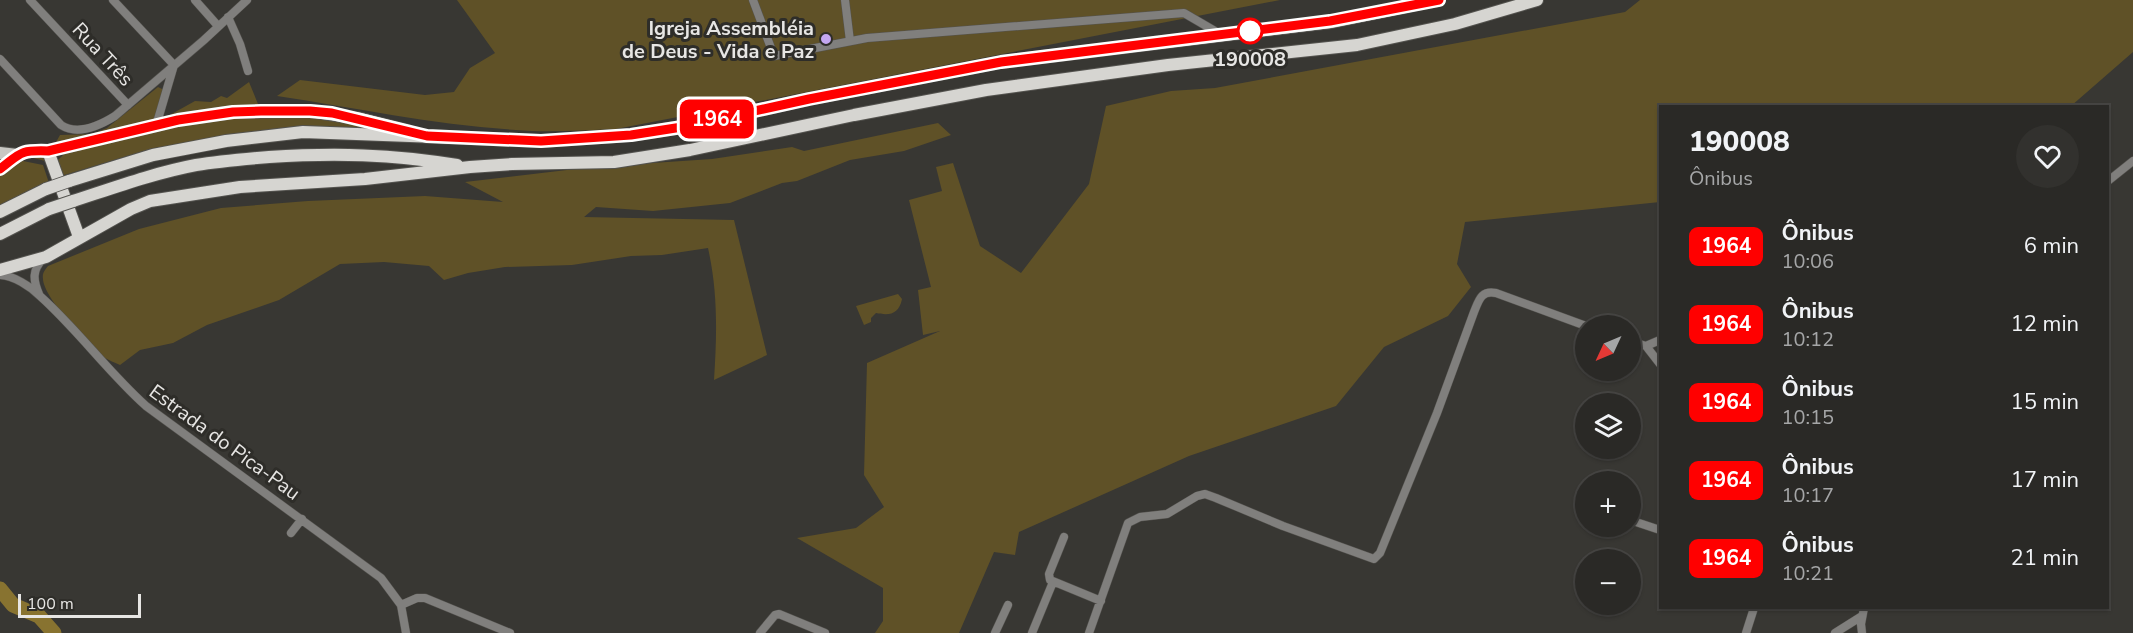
<!DOCTYPE html>
<html lang="pt">
<head>
<meta charset="utf-8">
<style>
	body { margin:0; font-family:"Nunito Sans",sans-serif; background:#32312e; color:#f1f3f6; height:100vh; display:flex; flex-direction:column; font-size:22px; white-space:nowrap }
	* { box-sizing:border-box; margin:0 }
	p { font-size:20px; color:#a5a6a7 }
	.icon { flex:none; width:33px; height:33px; fill:none; stroke:currentColor; stroke-width:2; stroke-linecap:round; stroke-linejoin:round }
	.map { position:relative; flex:1; overflow:hidden }
	.sheet { position:absolute; left:1659px; top:105px; width:450px; height:504px; display:flex; flex-direction:column; background:#2a2926; border-radius:0px; box-shadow:0 2px 4px #0004,0 0 0 2px #464543 }
	.sheet>* { flex:none }
	.badge { padding:0 12px; border-radius:9px; font-size:21px; line-height:39px }
	.needle { width:39px; rotate:226deg }
	.controls { position:absolute; left:1575px; top:315px; display:grid; gap:12px }
	.controls a { display:grid; place-items:center; width:66px; height:66px; border-radius:50%; background:#2a2926; box-shadow:0 2px 4px #0004,0 0 0 2px #464543; font-size:30px }
	.scale { position:absolute; left:18px; bottom:15px; width:123px; box-sizing:border-box; padding-left:6px; border:3px solid #e7e6e4; border-top:0; font-size:16px; line-height:21px; white-space:nowrap; color:#e7e6e4; -webkit-text-stroke:4px #2e2d29; paint-order:stroke }
	.map>.badge { position:absolute; translate:-50% -50%; box-shadow:0 0 0 3px #fff }
	.round { display:grid; place-items:center; flex:none; width:63px; height:63px; border-radius:32px; background:#32312e }
	.overview { display:flex; align-items:center; justify-content:space-between; height:102px; padding:0 30px }
	h1 { font-size:28px; font-weight:800; line-height:45px }
	ul { padding:0; list-style:none }
	li { display:flex; align-items:center; gap:18px; height:78px; padding:0 30px }
	li div { flex:1 }
	li b { display:block; font-size:22px }
	li em { font-style:normal }
	li .badge { min-width:66px; font-weight:700; text-align:center }
	.map>svg:first-child { display:block }
	.green { fill:#5f5127 }
	.lines { fill:none; stroke-linecap:round; stroke-linejoin:round }
	.river { stroke:#887330; stroke-width:15 }
	.minor-casing { stroke:#54534f; stroke-width:9 }
	.primary-casing { stroke:#54534f; stroke-width:14 }
	.trunk-casing { stroke:#54534f; stroke-width:14 }
	.minor { stroke:#807f7d; stroke-width:8 }
	.primary { stroke:#c8c7c3; stroke-width:12 }
	.trunk { stroke:#d6d5d1; stroke-width:12 }
	.trunk-bridge-casing { stroke:#54534f; stroke-width:14; stroke-linecap:butt }
	.trunk-bridge { stroke:#d6d5d1; stroke-width:12 }
	.line-casing { stroke:#fff; stroke-width:14 }
	.line { stroke:#f00; stroke-width:9 }
	.stop-dot { fill:#fff; stroke:#f00; stroke-width:3 }
	.poi-dot { fill:#c4a7f1; stroke:#2e2d29; stroke-width:2 }
	.labels { text-anchor:middle; stroke-width:6; stroke-linejoin:round; paint-order:stroke }
	.poi-label { font-size:20px; font-weight:bold; fill:#e7e6e4; stroke:#2e2d29; text-anchor:end }
	.street-label { font-size:20px; fill:#e7e6e4; stroke:#2e2d29 }
	.stop-label { font-size:20px; font-weight:bold; fill:#e7e6e4; stroke:#2e2d29 }
</style>
</head>
<body>
<div class="map">
<svg width="2133" height="633" viewBox="0 0 2133 633">
	<rect width="100%" height="100%" fill="#383733"/>
	<path class="green" d="M457,0H1280L616,129C583,130 549,133 516,130C435,125 357,108 277,96L300,80L425,95L454,92L470,68L495,53Z
		M1640,0H2133V52L2071,106H1660V202L1465,222L1457,264L1471,287L1448,316L1384,347L1336,406L1189,456L1019,532L1015,555L994,552L959,633H875L883,621V588L797,538L856,528L884,507L864,475L867,363L940,331L923,335L918,290L931,287L909,200L942,191L936,167L953,163L980,246L1021,273L1089,184L1106,106L1171,91L1215,88L1625,12Z
		M249,82L258,104L168,116L195,101L211,102L221,96L227,98Z
		M158,87L162,89V93L153,123L62,143L45,161L26,156L24,148L55,144L60,135L92,134L107,128Z
		M313,113L385,129L327,128L275,131L154,148L61,176L58,160L66,152L164,128L253,115Z
		M938,123L951,135L904,151L850,160L797,181L782,183L730,203L653,211L596,207L584,217L734,220L767,355L714,380C717,333 718,293 708,248L662,255L631,256L572,265L505,267L468,273L444,280L429,266L384,262L340,264L279,300L207,325L173,343L140,350L120,365C115,363 109,360 103,357C88,347 43,296 43,279C42,273 45,270 48,266L139,229L221,208L308,201L425,196L503,202L465,182L592,167L712,159L792,147L804,151Z
		M18,160L43,165L49,183L0,205V169Z
		M898,294L902,299C899,314 890,316 876,313L871,318V322L864,325L856,306Z"/>
	<g class="lines">
		<path class="river" d="M0,589L13,605L39,616L54,633"/>
		<g class="minor-casing">
			<path id="minor" d="M30,0L128,105
				M113,0L174,65L156,126
				M195,0L218,26
				M753,0L774,56L867,38L1184,13L1220,34
				M845,0L850,41
				M228,17L240,44L248,71
				M0,59L61,125C78,136 99,126 115,116L204,40L247,0
				M2108,181L2133,161
				M0,275C13,275 31,287 40,296C78,330 108,372 146,406L381,578L401,605L406,633
				M39,294C33,280 32,270 43,259
				M1630,341L1646,346L1660,364
				M1646,346L1660,340
				M1630,520L1660,530
				M291,533L302,519
				M1064,537L1049,574L1050,580L1101,601
				M401,605L417,598H425L510,633
				M760,633L775,615L779,614L825,633
				M995,633L1008,605
				M1032,633L1053,582
				M1089,633L1128,523L1140,517L1167,514L1197,496L1205,494L1216,498L1283,526L1374,559L1380,553L1437,413L1474,312C1479,300 1481,290 1496,293L1586,326
				M1746,633L1754,608
				M1835,633L1862,616
				M1862,633L1861,624L1864,608"/>
		</g>
		<g class="primary-casing">
			<path id="primary" d="M0,153L17,155"/>
		</g>
		<g class="trunk-casing">
			<path id="trunk" d="M48,151L79,237
				M0,169C21,153 20,150 48,151L178,120L233,112L310,111L361,119L408,131
				M69,181L153,155L226,141L303,132L541,141L631,135L682,127L809,99L1001,62L1331,22L1439,0
				M73,201C113,188 154,173 196,165C220,161 245,159 269,157C334,153 392,154 457,165
				M0,212L46,189
				M0,234L49,209
				M0,270L46,257L131,209L150,201L240,187L365,179L470,167L512,164L614,162L690,150L854,115L986,90L1168,65L1357,45L1455,24L1537,0"/>
		</g>
		<use href="#minor" class="minor"/>
		<use href="#primary" class="primary"/>
		<use href="#trunk" class="trunk"/>
		<g class="trunk-bridge-casing">
			<path id="trunk-bridge" d="M46,189L69,181
				M49,209L73,201"/>
		</g>
		<use href="#trunk-bridge" class="trunk-bridge"/>
	</g>
	<g class="lines">
		<g class="line-casing">
			<path id="line" d="M0,169C21,153 19,150 48,151L178,120L233,112L261,111H310L332,113L427,136L541,141L631,135L682,127L809,99L1001,62L1330,21L1439,0"/>
		</g>
		<use href="#line" class="line"/>
	</g>
	<circle class="stop-dot" cx="1250" cy="31" r="12"/>
	<circle class="poi-dot" cx="826" cy="39" r="6"/>
	<g class="labels">
		<g class="poi-label">
			<text x="814" y="35">Igreja Assembléia<tspan x="814" dy="23">de Deus - Vida e Paz</tspan></text>
		</g>
		<g class="street-label">
			<text transform="translate(103 54) rotate(47)" y="7">Rua Três</text>
			<text transform="translate(225 442) rotate(36)" y="7">Estrada do Pica-Pau</text>
		</g>
		<g class="stop-label">
			<text x="1250" y="66">190008</text>
		</g>
	</g>
</svg>
<div class="controls">
<a><svg class="needle" viewBox="-14 -14 28 28"><path d="M0-13l5 13h-10z" fill="#e53935"/><path d="M0 13l5-13h-10z" fill="#a5a6a7"/></svg></a>
<a><svg class="icon" aria-label="layers" viewBox="0 0 24 24"><path d="M12 4l9 5-9 5-9-5zM3 14l9 5 9-5"/></svg></a>
<a>+</a>
<a>−</a>
</div>
<div class="scale">100 m</div>
<b class="badge" style="left:717px;top:119px;background:#f00;color:#fff">1964</b>
<section class="sheet">
<div class="overview"><div><h1>190008</h1><p>Ônibus</p></div><a class="round"><svg class="icon" aria-label="heart" viewBox="0 0 24 24"><path d="M12 20l-8-8c-3-5 5-10 8-4 3-6 11-1 8 4z"/></svg></a></div>
<ul>
<li><span class="badge" style="background:#f00;color:#fff">1964</span><div><b>Ônibus</b><p>10:06</p></div><em>6 min</em></li>
<li><span class="badge" style="background:#f00;color:#fff">1964</span><div><b>Ônibus</b><p>10:12</p></div><em>12 min</em></li>
<li><span class="badge" style="background:#f00;color:#fff">1964</span><div><b>Ônibus</b><p>10:15</p></div><em>15 min</em></li>
<li><span class="badge" style="background:#f00;color:#fff">1964</span><div><b>Ônibus</b><p>10:17</p></div><em>17 min</em></li>
<li><span class="badge" style="background:#f00;color:#fff">1964</span><div><b>Ônibus</b><p>10:21</p></div><em>21 min</em></li>
</ul>
</section>
</div>
</body>
</html>
